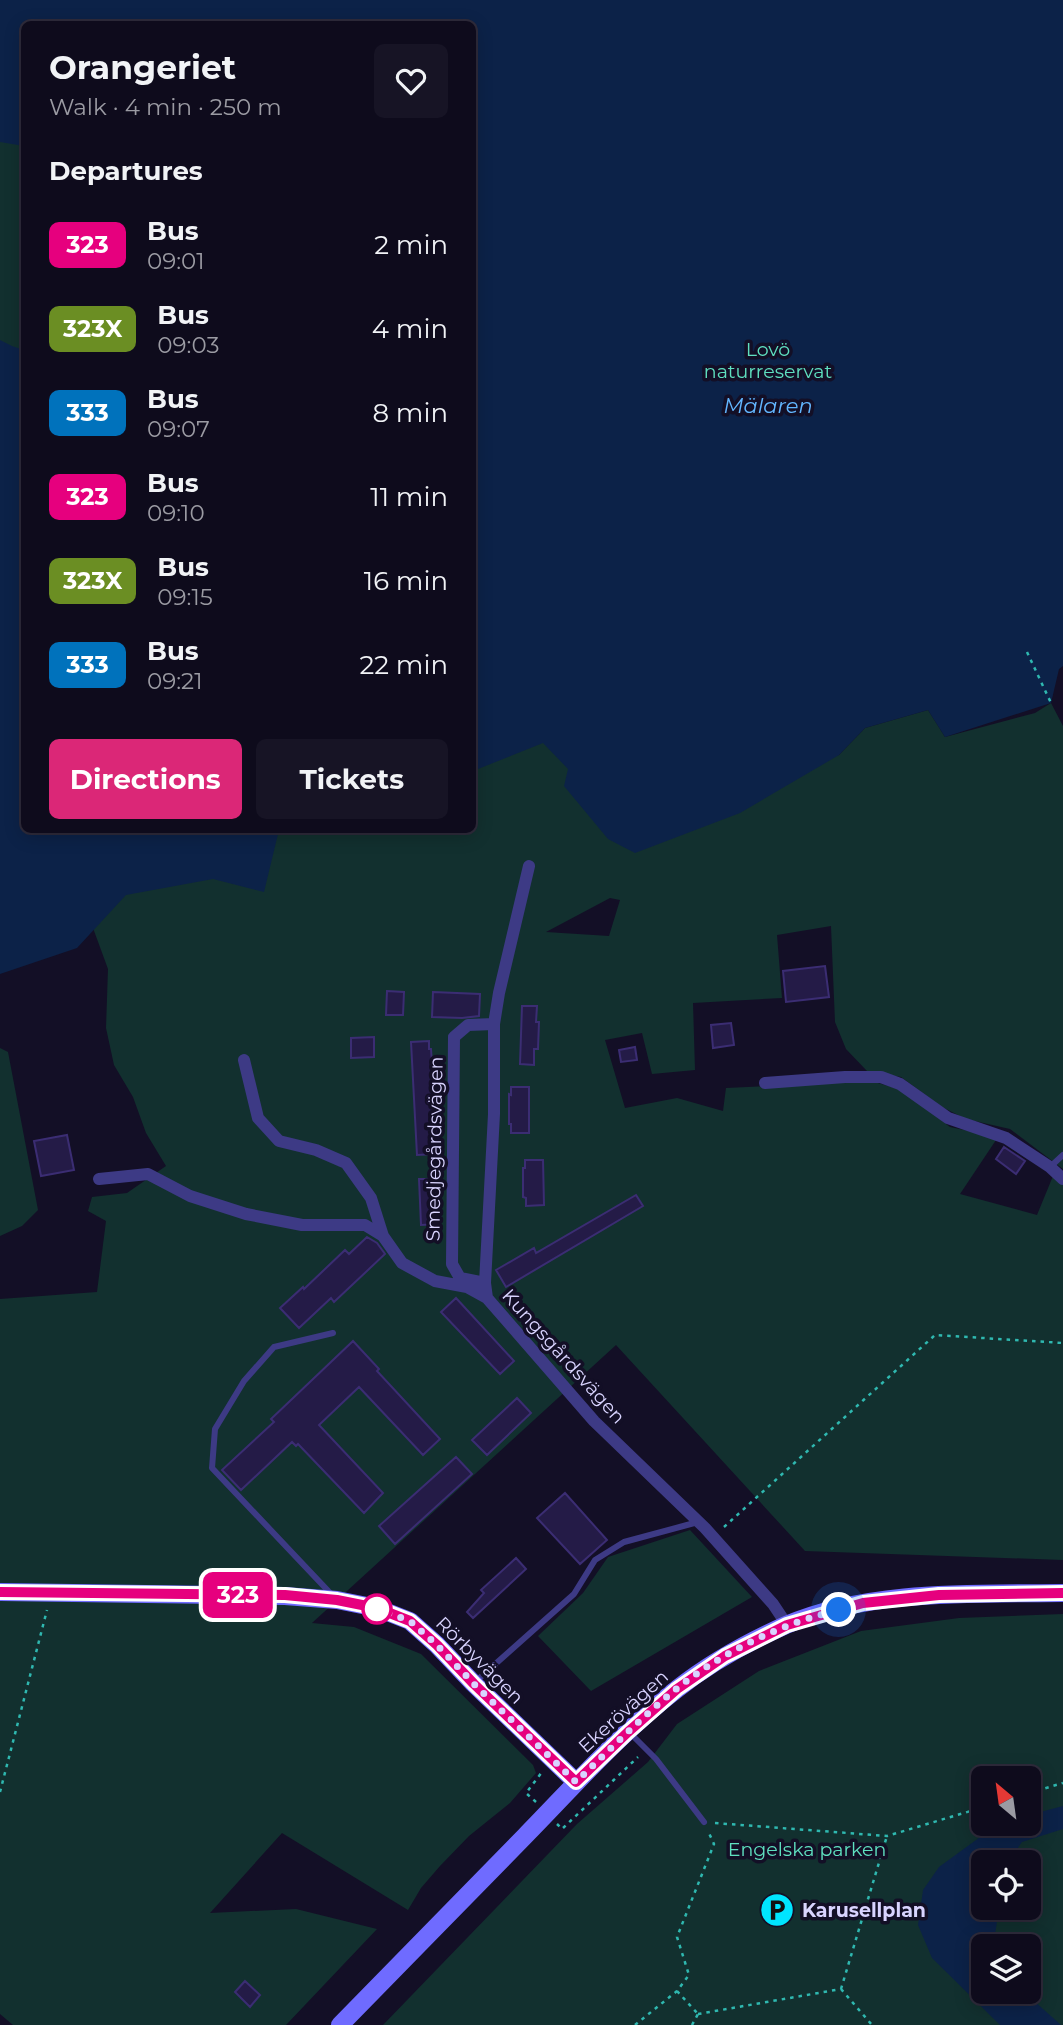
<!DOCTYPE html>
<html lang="en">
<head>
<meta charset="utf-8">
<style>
	body { margin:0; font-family:Montserrat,sans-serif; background:#171425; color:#f1f3f6; height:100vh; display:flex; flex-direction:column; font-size:26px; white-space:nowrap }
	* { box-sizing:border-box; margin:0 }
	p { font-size:23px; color:#9b9ba3 }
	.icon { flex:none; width:38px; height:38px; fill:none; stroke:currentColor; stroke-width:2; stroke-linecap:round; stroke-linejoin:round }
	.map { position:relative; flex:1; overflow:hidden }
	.drawer { position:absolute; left:21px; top:21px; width:455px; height:812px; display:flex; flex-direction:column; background:#0e0b1c; border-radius:10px; box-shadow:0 4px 18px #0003,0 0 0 2px #2e2b3b }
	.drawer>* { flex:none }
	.badge { padding:0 14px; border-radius:10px; font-size:24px; line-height:46px }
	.needle { width:46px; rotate:331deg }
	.buttons { position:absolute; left:971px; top:1766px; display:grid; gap:14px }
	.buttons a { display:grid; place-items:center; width:70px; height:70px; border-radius:10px; background:#0e0b1c; box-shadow:0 4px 18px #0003,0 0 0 2px #2e2b3b; font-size:35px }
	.you { position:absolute; width:35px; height:35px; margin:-18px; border:5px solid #fff; border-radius:50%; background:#1a73e8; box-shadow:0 0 0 10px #1a73e833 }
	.map>.badge { position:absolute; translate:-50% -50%; box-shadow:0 0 0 4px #fff }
	h2 { padding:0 28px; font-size:26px; line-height:63px }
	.round { display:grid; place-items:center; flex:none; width:74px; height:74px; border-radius:10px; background:#171425 }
	.headline { display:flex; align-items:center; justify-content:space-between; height:119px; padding:0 28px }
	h1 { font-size:33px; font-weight:700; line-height:52px }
	.cta { display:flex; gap:14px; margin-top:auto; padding:14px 28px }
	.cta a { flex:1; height:80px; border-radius:10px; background:#db2777; color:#fff; font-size:28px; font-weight:700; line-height:80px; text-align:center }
	.cta a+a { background:#171425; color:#f1f3f6 }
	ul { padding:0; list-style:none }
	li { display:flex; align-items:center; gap:21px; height:84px; padding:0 28px }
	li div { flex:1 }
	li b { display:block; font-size:26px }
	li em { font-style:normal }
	li .badge { min-width:77px; font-weight:700; text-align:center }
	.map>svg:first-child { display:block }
	.green { fill:#12302f; fill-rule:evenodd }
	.water { fill:#0c2248 }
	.building { fill:#241b47; stroke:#3b2d73; stroke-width:2 }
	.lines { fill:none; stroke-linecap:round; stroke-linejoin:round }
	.path { stroke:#2fb8b0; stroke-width:2.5; stroke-dasharray:3.5 5; stroke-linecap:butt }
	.lane { stroke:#3d3a85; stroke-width:6 }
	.street { stroke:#3d3a85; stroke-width:12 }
	.secondary { stroke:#6f6bff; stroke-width:18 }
	.line-casing { stroke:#fff; stroke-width:16 }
	.line { stroke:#e6007e; stroke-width:10 }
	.walk { stroke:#d9d4ff; stroke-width:7; stroke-dasharray:0 12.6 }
	.stop-dot { fill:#fff; stroke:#e6007e; stroke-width:3.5 }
	.labels { text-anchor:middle; stroke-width:7; stroke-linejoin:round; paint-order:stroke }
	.park-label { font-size:19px; fill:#5fe0c0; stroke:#130f26 }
	.street-label { font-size:19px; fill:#d9d4ff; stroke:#130f26 }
	.poi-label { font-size:19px; font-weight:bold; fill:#d9d4ff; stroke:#130f26; text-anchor:start }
	.water-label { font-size:21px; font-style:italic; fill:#62b6ff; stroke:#130f26 }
</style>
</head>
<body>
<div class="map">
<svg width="1063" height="2025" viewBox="0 0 1063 2025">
	<rect width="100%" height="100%" fill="#130f26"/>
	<path class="green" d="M0,0H1063L650,790L839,755L865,728L928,710L945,737L1035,713L1051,703L1063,726V1169L1010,1129L966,1119L942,1107L901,1077L867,1071L846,1049L835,1022L831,926L777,935L782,998L693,1003L695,1070L652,1074L642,1033L605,1040L625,1108L677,1098L723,1111L726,1088L871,1081L902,1090L950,1127L998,1137L960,1194L1037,1215L1053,1176L1063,1185V1560L805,1551L616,1345L312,1623L354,1627L421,1654L533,1765L536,1773L510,1803L469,1836L440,1866L421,1888L408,1910L282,1833L210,1913L296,1909L377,1929L286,2025H13L0,2014V1299L97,1292L106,1221L88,1211L92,1197L127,1193L166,1166L146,1133L133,1097L114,1065L106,1028L108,969L78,887L0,922ZM24,24H472V830H24ZM610,898L620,900L609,936L546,932Z
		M0,1048L8,1052L38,1210L22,1226L0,1236Z
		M690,1530L752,1597L591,1691L538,1636L583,1593L608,1557Z
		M1063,1614V2025H383L577,1824L648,1762L677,1724L759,1671L861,1631L959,1618ZM984,1778H1029V1824H984ZM984,1862H1029V1908H984ZM984,1946H1029V1992H984Z"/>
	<path class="water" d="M0,0H1063V666L1059,669L1051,703L945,737L928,710L865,728L839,755L740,813L635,853L608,839L564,786L568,769L543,743L473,771L472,24H24V146L0,142Z
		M0,340L12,346L24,350V830H283L278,834L264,892L213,879L126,895L77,948L0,974Z
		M1063,1806V1829L1022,1842L1008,1862H984V1908H999L995,1935L997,1946H984V1992H1024L1061,2025H1000L932,1958L918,1925L923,1890L939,1867L998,1824H1029V1815Z"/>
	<path class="building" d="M825,966L829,997L786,1002L783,971Z
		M387,991L404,992L403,1015H386Z
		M433,992L480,994L479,1016L462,1018L432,1017Z
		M522,1006H537L536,1022H539L538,1049H534V1065L520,1064Z
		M731,1023L734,1045L713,1048L711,1025Z
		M374,1037V1057L351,1058V1038Z
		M429,1041V1049H431L433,1079H431L432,1109L434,1117H436L437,1147H435V1154L417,1155L411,1042Z
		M635,1047L637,1060L621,1062L619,1050Z
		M511,1087H529V1133H511V1124H509V1094L511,1095Z
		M67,1135L74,1170L41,1176L34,1141Z
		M1004,1147L1025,1161L1016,1174L996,1159Z
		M525,1160H543L544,1205L526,1206V1198L523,1197V1168H525Z
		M419,1179H437V1187H440L441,1217H439V1224L421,1225Z
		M636,1195L643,1206L506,1287L496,1270L534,1248L536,1253Z
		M367,1237L377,1243L385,1254L334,1302L331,1298L299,1328L280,1308L303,1287L304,1289L345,1250L349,1254Z
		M456,1298L514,1361L500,1374L441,1312Z
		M353,1341L379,1369L377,1371L440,1439L423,1455L359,1387L319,1425L383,1493L364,1513L298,1444L296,1446L292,1442L241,1490L222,1470L274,1422L271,1419Z
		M517,1398L531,1413L487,1455L472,1440Z
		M456,1457L472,1474L395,1544L379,1526Z
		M565,1493L607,1540L580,1564L537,1518Z
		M516,1558L526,1569L473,1618L467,1612L484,1593L481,1590Z
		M245,1981L260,1995L250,2007L235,1992Z"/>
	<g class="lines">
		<path class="path" d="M1027,652L1051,703
			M724,1527L935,1335L1063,1343
			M0,1792L47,1610
			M1029,1793L1063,1783
			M536,1802L526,1793L542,1772
			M715,1823L887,1836L984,1807
			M557,1824L562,1829L638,1757
			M841,1989L887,1836
			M841,1989L872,2025
			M677,1991L698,2014
			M698,2014L841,1989
			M635,2025L677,1991L689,1975L677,1937L714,1844L708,1831
			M692,2025L698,2014"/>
		<path class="lane" d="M1050,1167L1063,1155
			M333,1333L274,1347L244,1381L215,1429L212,1468L333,1596
			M475,1682L574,1594L595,1560L624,1542L698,1522
			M630,1733L656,1759L704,1822"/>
		<path class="street" d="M244,1060L258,1118L279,1141L316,1150L346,1163L371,1198L383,1236
			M765,1083L845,1077H881L900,1084L948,1118L1006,1138L1050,1167L1063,1179
			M99,1179L148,1174L190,1196L246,1214L302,1225H365L383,1236L402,1263L435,1281L467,1287L487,1298L594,1421L705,1528L773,1604L787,1625
			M485,1283L460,1278L452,1264L454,1037L468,1025L494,1024
			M487,1298L485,1283L494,1114V1024L499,993L529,866"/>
		<path class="secondary" d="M0,1592L285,1596L337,1600L377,1608L410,1621L437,1645L473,1683L576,1782
			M340,2025C402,1962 463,1899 525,1836C574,1786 621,1732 677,1689C710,1663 748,1642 786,1625C870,1589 974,1594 1063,1593"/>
	</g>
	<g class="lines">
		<g class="line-casing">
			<path id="line" d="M0,1592L285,1595L337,1600L377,1608L410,1621L437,1645L474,1684L576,1782L628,1732L677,1689L725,1656L787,1625L863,1603L939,1595L1063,1593"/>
		</g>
		<use href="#line" class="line"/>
		<path class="walk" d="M377,1609L410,1621L437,1645L474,1684L576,1782C608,1751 640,1719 675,1690C722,1652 780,1624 839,1610"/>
	</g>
	<defs>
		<g id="parking-disc" transform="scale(1.75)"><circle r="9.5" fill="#00e5ff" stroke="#130f26"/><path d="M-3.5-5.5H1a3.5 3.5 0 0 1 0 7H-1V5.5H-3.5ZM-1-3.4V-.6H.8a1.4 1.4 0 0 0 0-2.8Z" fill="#111"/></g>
	</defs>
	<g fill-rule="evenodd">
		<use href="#parking-disc" x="777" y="1910"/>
	</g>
	<circle class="stop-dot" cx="377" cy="1609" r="14"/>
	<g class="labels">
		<g class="park-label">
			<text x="768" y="356">Lovö<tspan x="768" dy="22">naturreservat</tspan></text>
			<text x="807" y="1856">Engelska parken</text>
		</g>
		<g class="street-label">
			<text transform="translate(434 1149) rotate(-89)" y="7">Smedjegårdsvägen</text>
			<text transform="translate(564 1356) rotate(48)" y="7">Kungsgårdsvägen</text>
			<text transform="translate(480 1660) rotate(45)" y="7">Rörbyvägen</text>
			<text transform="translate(623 1711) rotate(-42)" y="7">Ekerövägen</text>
		</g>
		<g class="poi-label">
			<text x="802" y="1917">Karusellplan</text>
		</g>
		<g class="water-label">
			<text x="768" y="413">Mälaren</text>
		</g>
	</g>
</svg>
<div class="buttons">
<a><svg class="needle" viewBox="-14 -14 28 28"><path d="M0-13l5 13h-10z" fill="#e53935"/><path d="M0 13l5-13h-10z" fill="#9b9ba3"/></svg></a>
<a><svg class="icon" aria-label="locate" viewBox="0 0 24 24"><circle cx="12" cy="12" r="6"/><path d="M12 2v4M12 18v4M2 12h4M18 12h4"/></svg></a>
<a><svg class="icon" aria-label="layers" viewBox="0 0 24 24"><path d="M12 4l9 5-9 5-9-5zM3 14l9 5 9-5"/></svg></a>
</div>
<div class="you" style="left:839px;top:1610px"></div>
<b class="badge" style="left:238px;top:1595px;background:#e6007e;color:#fff">323</b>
<section class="drawer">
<div class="headline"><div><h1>Orangeriet</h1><p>Walk · 4 min · 250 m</p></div><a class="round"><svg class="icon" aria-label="heart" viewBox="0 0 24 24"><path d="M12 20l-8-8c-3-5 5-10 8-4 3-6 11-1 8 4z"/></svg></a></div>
<h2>Departures</h2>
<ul>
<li><span class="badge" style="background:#e6007e;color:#fff">323</span><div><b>Bus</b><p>09:01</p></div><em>2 min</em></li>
<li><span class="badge" style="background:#6b8e23;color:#fff">323X</span><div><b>Bus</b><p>09:03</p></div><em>4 min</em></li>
<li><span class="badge" style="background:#0072bc;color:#fff">333</span><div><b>Bus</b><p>09:07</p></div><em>8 min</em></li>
<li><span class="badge" style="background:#e6007e;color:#fff">323</span><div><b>Bus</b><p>09:10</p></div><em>11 min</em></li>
<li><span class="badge" style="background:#6b8e23;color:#fff">323X</span><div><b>Bus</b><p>09:15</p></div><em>16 min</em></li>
<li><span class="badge" style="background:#0072bc;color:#fff">333</span><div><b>Bus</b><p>09:21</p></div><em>22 min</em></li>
</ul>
<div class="cta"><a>Directions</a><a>Tickets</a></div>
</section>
</div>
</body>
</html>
